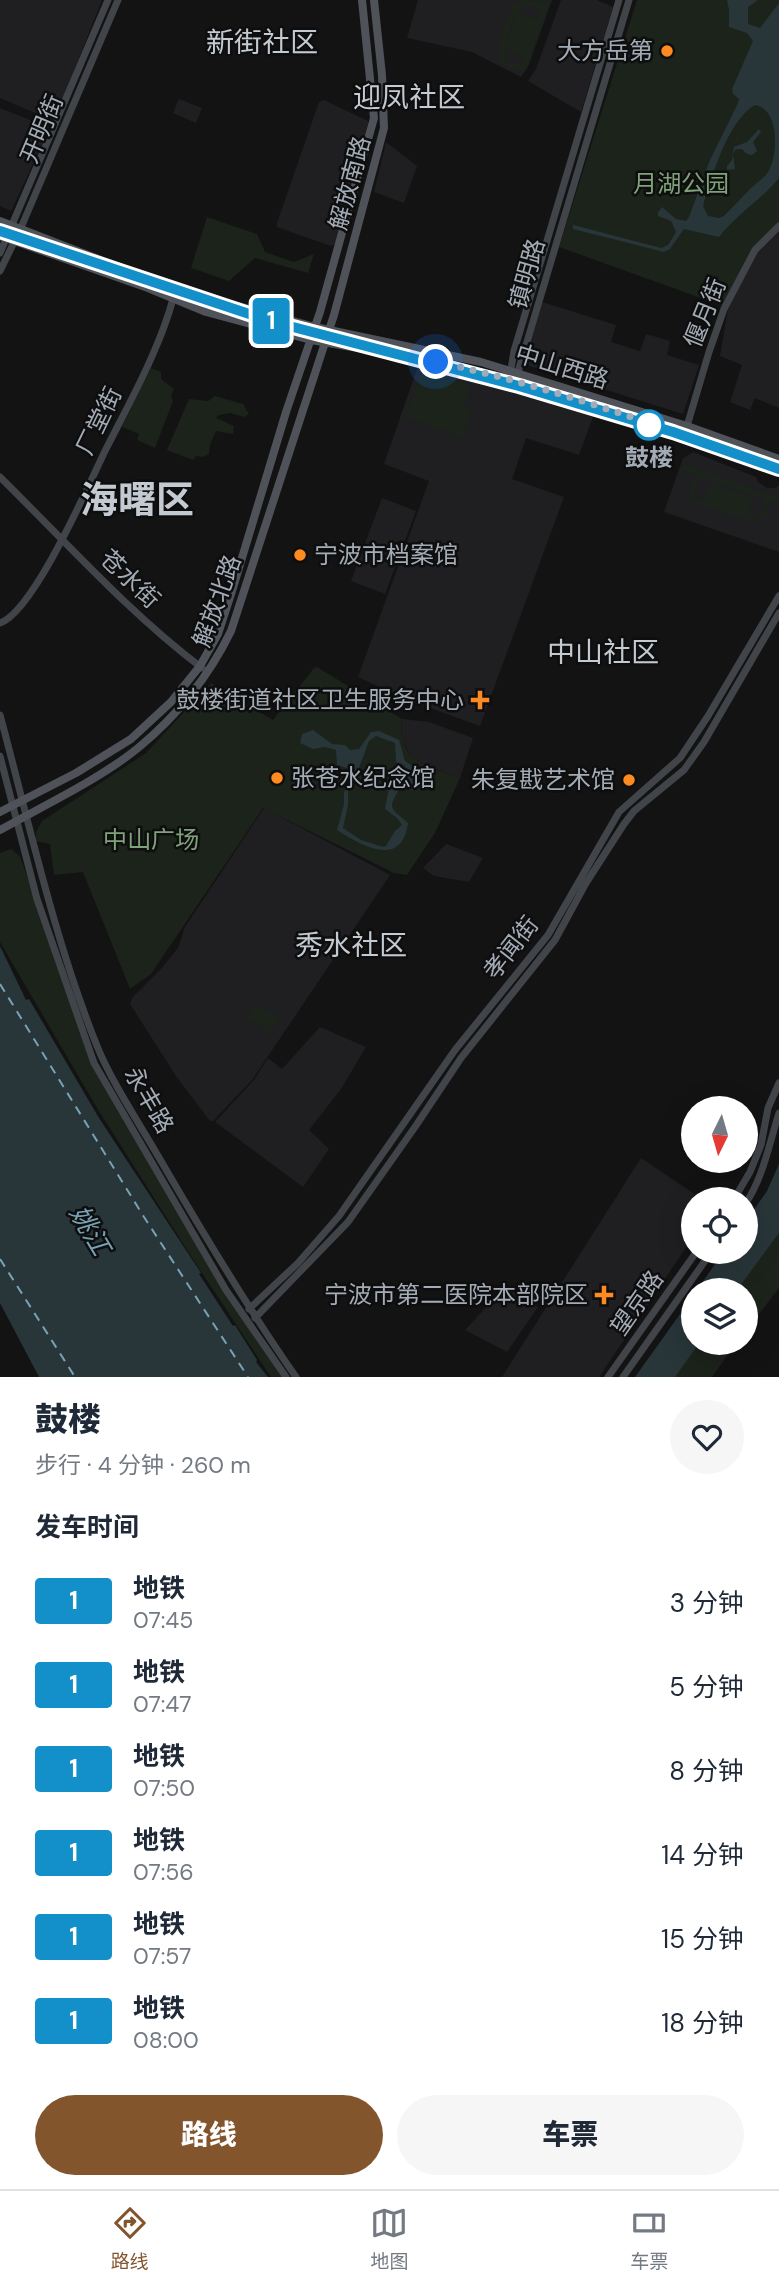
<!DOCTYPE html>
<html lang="zh">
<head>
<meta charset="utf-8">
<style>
	body { margin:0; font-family:"DM Sans","Noto Sans SC",sans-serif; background:#f6f6f7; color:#1f2937; height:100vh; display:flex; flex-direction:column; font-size:26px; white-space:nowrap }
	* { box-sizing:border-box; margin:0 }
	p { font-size:23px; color:#747a83 }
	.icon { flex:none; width:38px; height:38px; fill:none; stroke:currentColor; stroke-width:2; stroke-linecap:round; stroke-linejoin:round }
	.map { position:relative; height:1377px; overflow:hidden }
	.drawer { display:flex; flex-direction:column; background:#fff; flex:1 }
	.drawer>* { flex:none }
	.badge { padding:0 14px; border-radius:5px; font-size:24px; line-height:46px }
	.needle { width:46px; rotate:185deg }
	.tools { position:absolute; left:681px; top:1096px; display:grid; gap:14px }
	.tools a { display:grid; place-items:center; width:77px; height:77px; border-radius:50%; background:#fff; box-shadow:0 7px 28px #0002; font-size:35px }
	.you { position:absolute; width:35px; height:35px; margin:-18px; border:5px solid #fff; border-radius:50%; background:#1a73e8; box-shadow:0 0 0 10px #1a73e833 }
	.map>.badge { position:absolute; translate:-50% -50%; box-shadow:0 0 0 4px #fff }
	h2 { padding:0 35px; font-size:26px; line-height:63px }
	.round { display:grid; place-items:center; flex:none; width:74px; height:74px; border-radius:37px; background:#f6f6f7 }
	.head { display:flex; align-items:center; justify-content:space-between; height:119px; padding:0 35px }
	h1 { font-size:33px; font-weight:800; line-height:52px }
	.action { display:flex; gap:14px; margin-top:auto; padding:14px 35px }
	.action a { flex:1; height:80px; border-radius:42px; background:#83552d; color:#fff; font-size:28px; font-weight:800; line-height:80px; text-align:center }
	.action a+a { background:#f6f6f7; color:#1f2937 }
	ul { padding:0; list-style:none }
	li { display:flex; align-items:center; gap:21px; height:84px; padding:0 35px }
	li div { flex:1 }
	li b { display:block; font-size:26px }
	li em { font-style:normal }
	li .badge { min-width:77px; font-weight:700; text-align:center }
	.dock { display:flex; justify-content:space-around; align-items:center; height:98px; border-top:2px solid #e0e1e3; background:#fff; font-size:19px; color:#747a83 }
	.dock a { display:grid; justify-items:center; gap:4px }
	.dock .current { color:#83552d }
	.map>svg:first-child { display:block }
	.built { fill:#1f1f22 }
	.green { fill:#1b231b; fill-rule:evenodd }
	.water { fill:#283539; fill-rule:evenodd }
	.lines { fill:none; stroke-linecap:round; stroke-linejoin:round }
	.ferry { stroke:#77a3b4; stroke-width:2; stroke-dasharray:9 7; stroke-linecap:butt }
	.secondary { stroke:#41454a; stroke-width:7 }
	.primary { stroke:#4f5359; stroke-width:8 }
	.line-casing { stroke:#fff; stroke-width:16 }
	.line { stroke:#138fc9; stroke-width:10 }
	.walk { stroke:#a3acb6; stroke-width:7; stroke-dasharray:0 12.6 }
	.poi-dot { fill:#fe8b21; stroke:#0e0e0f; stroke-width:2.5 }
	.stop-dot { fill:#fff; stroke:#138fc9; stroke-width:3.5 }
	.labels { text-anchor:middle; stroke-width:5; stroke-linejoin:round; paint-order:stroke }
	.poi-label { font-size:24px; fill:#a3acb6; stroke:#0e0e0f; text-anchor:end }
	.street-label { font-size:24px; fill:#a3acb6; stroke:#0e0e0f }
	.park-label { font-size:24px; fill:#7ea279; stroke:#0e0e0f }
	.stop-label { font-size:24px; font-weight:bold; fill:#a3acb6; stroke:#0e0e0f }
	.water-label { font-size:26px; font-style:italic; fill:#77a3b4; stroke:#0e0e0f }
	.quarter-label { font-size:28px; fill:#c4cad2; stroke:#0e0e0f }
	.town-label { font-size:38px; font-weight:bold; fill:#c4cad2; stroke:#0e0e0f }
</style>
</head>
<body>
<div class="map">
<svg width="779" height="1377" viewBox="0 0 779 1377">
	<rect width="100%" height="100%" fill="#131314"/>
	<path class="built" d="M0,0H102L54,121L0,98Z
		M418,0H552L528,67L521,77L472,52L407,38Z
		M561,0H597L613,7L581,112L528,81L536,69Z
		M179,99L202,108L196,123L173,113Z
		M324,100L368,121V124L338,236L335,244L331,246L277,227V223L319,102Z
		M0,108L50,128L11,211L0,206Z
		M386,142L417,166L404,203L374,192Z
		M779,230V408L755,398L750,410L730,402L742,365L720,356L728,309L758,248Z
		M542,302L616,325L611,342L640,351L646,334L670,341L667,355L699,365L683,414L523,364Z
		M418,366L594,414L579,455L526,438L512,479L564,497L480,726L408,700L358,677L429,481L384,464Z
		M693,452L756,477L758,482L767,488H775L779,485V552L664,512L683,458Z
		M382,498L416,511L385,594L351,581Z
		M402,719L429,722L473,738L460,778L427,766L411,756L402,739Z
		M264,808L390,875L252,1080L213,1121H210L176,1076L130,1004L133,997L161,969L178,948L185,927Z
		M446,844L483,858L469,882L434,876L423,868Z
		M320,1027L366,1047L341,1089L309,1130L329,1149L303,1187L215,1122L254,1080L268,1058L282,1069Z
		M641,1158L702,1199H693V1237L599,1377H502Z
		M505,1287L538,1307L507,1352L465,1330Z"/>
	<path class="green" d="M520,0L550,2L525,71C518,69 509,71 503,65C490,54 508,18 513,5ZM527,4L537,8L539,17L537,19L518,12L505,50L524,57L520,63L511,64L505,60C501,48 515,8 527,4Z
		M637,0H779V224L754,249L723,306L559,247Z
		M207,217L257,234L265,252L294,262L314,254L308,273L255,258L229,281L191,268Z
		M151,368L161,372V379L174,389L171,396L173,401L155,448L137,440L139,434L122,427Z
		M422,371L471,384L464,405L472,407L463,437L405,417Z
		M215,396L243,404L249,414L244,417L230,413L219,415L216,418L234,426L233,434L216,431L210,445L209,454L202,457L196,456L193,460L167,450L189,399L208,401Z
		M684,464L779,498L777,504L769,501L767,516L756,523L699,505C686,497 687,485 697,475L682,470ZM700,479H706L761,498L765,505L764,512L756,519L747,517L753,498L710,484L704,502L698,500L694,490Z
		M384,538L399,543L390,567L375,561Z
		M317,667L402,719C397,761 427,766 460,778L435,833L407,875L394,873L263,808L151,974L130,989L83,872L54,875L50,844L36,841V832L42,821L146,753L211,683L273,720L314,668Z
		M11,849L20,856L90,1055L162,1183L284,1377H271L194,1261L97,1108L0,942V853Z
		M256,1003L279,1020L268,1034L246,1016Z
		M779,1224V1288L746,1331V1290H732Z
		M698,1342H737L712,1377H672Z"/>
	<path class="water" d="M727,0H758L748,7V24L760,28L779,3V178C761,200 737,214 719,237L684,229L670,249L664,252L573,229V225L577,226L661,248L668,245L676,232L671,221L658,216V212L662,207L676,219L686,221L689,217L710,160L738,103L739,99L733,94L732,89L753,41L747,33L729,27V10ZM755,105C779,108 779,154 768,172C764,178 757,183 751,188C742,197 733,207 724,216L719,218L708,216L703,206C711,178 728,120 755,105Z
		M759,129L761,132L753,142L757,151L752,155L747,154L742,149H736L733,154L735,169L727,170V166L732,160L734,147L747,142Z
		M313,730L332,744L345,745L350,750L359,749L371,732L379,731L399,740L405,761L421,772L415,790L400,788C387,810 390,807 408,823C402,869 362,846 337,830L344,804V792L353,775V770L337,765L336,750L325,747L313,749L300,743L302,734ZM376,736L395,743L396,762L405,766L400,779L391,777L385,809L397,818L402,825L395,831L386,846L383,847L361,840L343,828L348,805V791L356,776L369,741Z
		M0,946L26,1000L29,999L99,1118L201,1273L199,1274L233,1326L235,1325L257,1360L256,1362L268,1377H39L0,1303Z
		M779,1164V1233L737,1290H697L724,1251H746V1221L767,1191Z
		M693,1296V1342H700L675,1377H635Z"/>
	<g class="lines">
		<path class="ferry" d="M0,984L144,1217L248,1377
			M0,1259L75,1377"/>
		<path class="secondary" d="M0,253L108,0
			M0,271L20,230L118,0
			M510,375L514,351L619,0
			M514,376L518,372L629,0
			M687,426L709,352L724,309L755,250L779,226
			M0,477C66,542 128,612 202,668
			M0,623C34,611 88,486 105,451C121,419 139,387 153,354C161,336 168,317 173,299
			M0,715C30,826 54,939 97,1046C112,1083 141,1126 161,1161C204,1235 247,1307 296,1377
			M0,756L37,899L94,1063L226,1290L286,1377
			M734,1199L750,1172L761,1145L768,1108L779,1083
			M746,1203C764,1175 769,1144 779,1113
			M249,1309L298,1263L339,1216L455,1050L548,935L619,812L680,758L708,716L779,596
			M255,1318L348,1222L415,1127L461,1058L555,940L586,883L624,824L634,811L684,770L704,742L779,613
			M608,1377L697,1251
			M623,1377L712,1251"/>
		<path class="primary" d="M0,221L176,289L315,327L481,362L687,426L779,459
			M0,236L148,288L206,312L311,340L416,358L511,379L683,434L779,470
			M0,812L76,773L131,739L171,702L200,666L218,634L232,591L286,412L320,312L374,118L362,0
			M0,830C43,806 100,779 138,748C177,716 209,676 231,631L334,315L384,128L382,75L374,0"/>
	</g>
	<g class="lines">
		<g class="line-casing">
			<path id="line" d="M0,231L270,321L519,386L673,432L779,469"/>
		</g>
		<use href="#line" class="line"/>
		<path class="walk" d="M436,362C506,376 573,398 641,420L649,425"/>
	</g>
	<g class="poi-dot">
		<circle cx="667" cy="51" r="7"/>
		<circle cx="300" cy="555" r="7"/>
		<path d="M476.5 689.5h7v7h7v7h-7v7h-7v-7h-7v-7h7z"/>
		<circle cx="277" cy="778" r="7"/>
		<circle cx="629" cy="780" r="7"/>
		<path d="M600.5 1284.5h7v7h7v7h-7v7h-7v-7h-7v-7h7z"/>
	</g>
	<circle class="stop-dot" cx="649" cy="425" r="14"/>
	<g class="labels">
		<g class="poi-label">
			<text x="653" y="59">大方岳第</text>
			<text x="314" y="563" text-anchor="start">宁波市档案馆</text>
			<text x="464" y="708">鼓楼街道社区卫生服务中心</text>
			<text x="291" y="786" text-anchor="start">张苍水纪念馆</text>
			<text x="615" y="788">朱复戡艺术馆</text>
			<text x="588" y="1303">宁波市第二医院本部院区</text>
		</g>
		<g class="street-label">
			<text transform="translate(42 129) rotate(-67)" y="8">开明街</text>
			<text transform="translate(350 183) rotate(-75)" y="8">解放南路</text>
			<text transform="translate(527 274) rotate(-74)" y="8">镇明路</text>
			<text transform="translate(705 313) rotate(-68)" y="8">偃月街</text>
			<text transform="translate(562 367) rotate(17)" y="8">中山西路</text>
			<text transform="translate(99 421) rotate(-64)" y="8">厂堂街</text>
			<text transform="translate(130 579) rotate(44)" y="8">苍水街</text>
			<text transform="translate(217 601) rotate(-70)" y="8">解放北路</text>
			<text transform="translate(511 948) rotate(-52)" y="8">孝闻街</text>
			<text transform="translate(149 1100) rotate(60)" y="8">永丰路</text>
			<text transform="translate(637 1303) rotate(-55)" y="8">望京路</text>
		</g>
		<g class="park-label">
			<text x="681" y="192">月湖公园</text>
			<text x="151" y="848">中山广场</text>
		</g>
		<g class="stop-label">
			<text x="649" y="466">鼓楼</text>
		</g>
		<g class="water-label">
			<text transform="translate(90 1230) rotate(59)" y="9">姚江</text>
		</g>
		<g class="quarter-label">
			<text x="262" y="52">新街社区</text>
			<text x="409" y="107">迎凤社区</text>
			<text x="603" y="662">中山社区</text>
			<text x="351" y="955">秀水社区</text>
		</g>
		<g class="town-label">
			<text x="137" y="513">海曙区</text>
		</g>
	</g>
</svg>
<div class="tools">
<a><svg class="needle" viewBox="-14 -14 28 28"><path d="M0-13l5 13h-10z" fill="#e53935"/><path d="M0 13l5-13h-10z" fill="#747a83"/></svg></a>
<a><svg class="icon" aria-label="locate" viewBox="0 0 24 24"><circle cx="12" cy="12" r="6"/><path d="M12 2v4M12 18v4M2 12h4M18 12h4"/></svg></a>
<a><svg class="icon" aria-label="layers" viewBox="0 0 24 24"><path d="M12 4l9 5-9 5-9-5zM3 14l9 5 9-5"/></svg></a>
</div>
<div class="you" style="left:436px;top:362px"></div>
<b class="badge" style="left:271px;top:321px;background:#138fc9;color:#fff">1</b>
</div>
<section class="drawer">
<div class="head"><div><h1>鼓楼</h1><p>步行 · 4 分钟 · 260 m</p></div><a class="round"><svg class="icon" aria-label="heart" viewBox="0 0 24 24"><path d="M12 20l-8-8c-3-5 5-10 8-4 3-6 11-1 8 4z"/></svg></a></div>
<h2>发车时间</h2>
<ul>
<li><span class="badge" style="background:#138fc9;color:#fff">1</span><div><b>地铁</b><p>07:45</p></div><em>3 分钟</em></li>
<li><span class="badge" style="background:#138fc9;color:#fff">1</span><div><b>地铁</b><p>07:47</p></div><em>5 分钟</em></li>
<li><span class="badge" style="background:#138fc9;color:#fff">1</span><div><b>地铁</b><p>07:50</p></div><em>8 分钟</em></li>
<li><span class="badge" style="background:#138fc9;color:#fff">1</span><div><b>地铁</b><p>07:56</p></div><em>14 分钟</em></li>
<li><span class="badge" style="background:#138fc9;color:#fff">1</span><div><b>地铁</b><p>07:57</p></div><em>15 分钟</em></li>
<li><span class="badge" style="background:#138fc9;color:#fff">1</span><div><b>地铁</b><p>08:00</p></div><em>18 分钟</em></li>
</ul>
<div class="action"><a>路线</a><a>车票</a></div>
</section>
<nav class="dock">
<a class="current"><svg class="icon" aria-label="directions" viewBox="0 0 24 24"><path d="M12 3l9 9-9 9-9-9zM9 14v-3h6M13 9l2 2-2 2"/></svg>路线</a>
<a><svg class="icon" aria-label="map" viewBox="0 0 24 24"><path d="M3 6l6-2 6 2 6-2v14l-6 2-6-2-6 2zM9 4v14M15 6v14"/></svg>地图</a>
<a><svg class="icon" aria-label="tickets" viewBox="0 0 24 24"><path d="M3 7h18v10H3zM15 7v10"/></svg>车票</a>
</nav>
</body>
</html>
